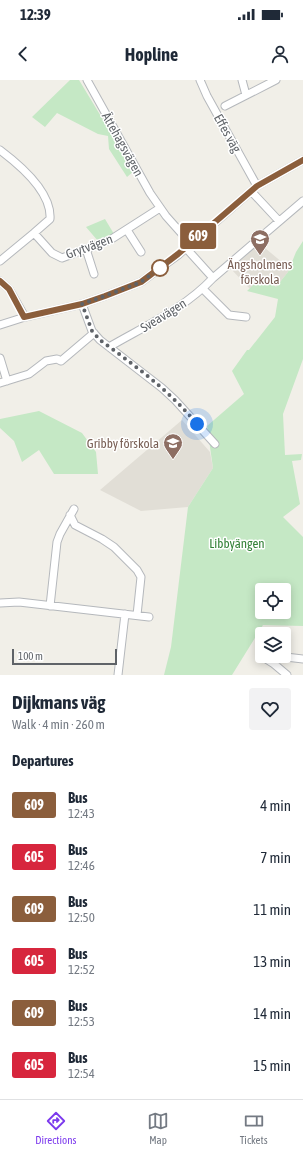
<!DOCTYPE html>
<html lang="en">
<head>
<meta charset="utf-8">
<style>
	body { margin:0; font-family:"Asap Condensed",sans-serif; background:#f2f2f3; color:#1f2937; height:100vh; display:flex; flex-direction:column; font-size:15px; white-space:nowrap }
	* { box-sizing:border-box; margin:0 }
	p { font-size:13px; color:#747a83 }
	.icon { flex:none; width:22px; height:22px; fill:none; stroke:currentColor; stroke-width:2; stroke-linecap:round; stroke-linejoin:round }
	.map { position:relative; height:595px; overflow:hidden }
	.side { display:flex; flex-direction:column; background:#fff; flex:1 }
	.side>* { flex:none }
	.badge { padding:0 8px; border-radius:3px; font-size:14px; line-height:26px }
	.tools { position:absolute; left:255px; top:503px; display:grid; gap:8px }
	.tools a { display:grid; place-items:center; width:36px; height:36px; border-radius:4px; background:#fff; box-shadow:0 2px 10px #0003; font-size:20px }
	.scale { position:absolute; left:12px; bottom:10px; width:105px; box-sizing:border-box; padding-left:4px; border:2px solid #5f6368; border-top:0; font-size:11px; line-height:14px; white-space:nowrap; color:#5f6368; -webkit-text-stroke:3px #fff; paint-order:stroke }
	.you { position:absolute; width:20px; height:20px; margin:-10px; border:3px solid #fff; border-radius:50%; background:#1a73e8; box-shadow:0 0 0 6px #1a73e833 }
	.map>.badge { position:absolute; translate:-50% -50%; box-shadow:0 0 0 2px #fff }
	h2 { padding:0 12px; font-size:15px; line-height:36px }
	.round { display:grid; place-items:center; flex:none; width:42px; height:42px; border-radius:4px; background:#f2f2f3 }
	.head { display:flex; align-items:center; justify-content:space-between; height:68px; padding:0 12px }
	h1 { font-size:19px; font-weight:700; line-height:30px }
	ul { padding:0; list-style:none }
	li { display:flex; align-items:center; gap:12px; height:52px; padding:0 12px }
	li div { flex:1 }
	li b { display:block; font-size:15px }
	li em { font-style:normal }
	li .badge { min-width:44px; font-weight:700; text-align:center }
	.status { display:flex; justify-content:space-between; align-items:center; height:28px; padding:0 20px; background:#fff; direction:ltr }
	.status svg { height:11px; fill:currentColor }
	header { display:flex; justify-content:space-between; align-items:center; height:52px; padding:0 12px; background:#fff; font-size:18px; font-weight:700 }
	.tab-bar { display:flex; justify-content:space-around; align-items:center; height:56px; border-top:1px solid #e0e1e3; background:#fff; font-size:11px; color:#747a83 }
	.tab-bar a { display:grid; justify-items:center; gap:2px }
	.tab-bar .selected { color:#7c3aed }
	.map>svg:first-child { display:block }
	.education { fill:#e1ded6 }
	.green { fill:#c5e8c5; fill-rule:evenodd }
	.lines { fill:none; stroke-linecap:round; stroke-linejoin:round }
	.minor-casing { stroke:#b5b8bc; stroke-width:9 }
	.minor { stroke:#fff; stroke-width:7 }
	.line-casing { stroke:#fff; stroke-width:9 }
	.line { stroke:#8b5e3c; stroke-width:6 }
	.walk { stroke:#5f6368; stroke-width:4; stroke-dasharray:0 7.2 }
	.stop-dot { fill:#fff; stroke:#8b5e3c; stroke-width:2 }
	.labels { text-anchor:middle; stroke-width:3; stroke-linejoin:round; paint-order:stroke }
	.street-label { font-size:13px; fill:#5f6368; stroke:#fff }
	.education-label { font-size:13px; fill:#785e54; stroke:#fff }
	.park-label { font-size:13px; fill:#348238; stroke:#fff }
</style>
</head>
<body>
<div class="status"><b>12:39</b><svg viewBox="0 0 49 12"><path d="M0 12V9h3v3zM5 12V6h3v6zM10 12V3h3v9zM15 12V0h3v12zM26 1h20v11H26zM47 4h2v5h-2z"/></svg></div>
<header><svg class="icon" aria-label="back" viewBox="0 0 24 24"><path d="M15 5l-7 7 7 7"/></svg>Hopline<svg class="icon" aria-label="person" viewBox="0 0 24 24"><circle cx="12" cy="8" r="4"/><path d="M4 21q1-7 8-7t8 7"/></svg></header>
<div class="map">
<svg width="303" height="595" viewBox="0 0 303 595">
	<rect width="100%" height="100%" fill="#f1efe8"/>
	<path class="education" d="M259,163L289,188L288,192L276,207L263,196L250,209L231,189Z
		M182,340L210,372L213,388L188,427L141,431L100,410Z"/>
	<path class="green" d="M70,0H79L134,91L127,97L109,69L108,56L98,54L57,33L45,47L32,37Z
		M105,139L114,154L98,161L86,147Z
		M303,161V279L283,334L285,375L302,374L301,380L292,381L300,424L283,437L303,457V546L263,545L232,595H164L171,567L188,427L213,388L207,346L244,314L232,291L247,270H249L275,237L278,219L247,211L263,196L276,207L288,192L296,172ZM262,510H284V532H262Z
		M39,331L82,353L96,372L98,394H54L39,370L22,382L14,361L0,348V339Z"/>
	<g class="lines">
		<g class="minor-casing">
			<path id="minor" d="M87,0L150,113L166,136L190,163
				M200,0L207,16L257,106
				M242,0L246,15
				M225,26L276,0
				M0,70C20,85 52,112 50,139L34,153L0,181
				M251,111L279,141
				M127,150L141,172
				M34,153L52,173L62,178L110,160L160,128
				M185,167L213,198
				M86,169L94,194
				M0,201L9,209L25,237
				M203,209L229,235L246,237
				M82,224L92,251L100,260L162,308L175,320L215,364
				M0,245L25,237L82,224L105,216L141,202L178,175L257,106L303,80
				M109,267C145,246 184,229 213,198L303,121
				M0,278L7,301
				M0,303L29,294L46,281L57,279L61,281L94,253
				M70,435L75,445L102,459L114,467L137,490L141,497L137,535
				M0,523L19,522L149,537
				M50,526L57,462L60,454L74,429
				M263,577L274,584
				M118,595L125,534
				M287,595L274,584L277,579L286,577L303,579"/>
		</g>
		<use href="#minor" class="minor"/>
	</g>
	<g class="lines">
		<g class="line-casing">
			<path id="line" d="M0,201L9,209L24,237L82,224L105,216L141,202L178,174L257,106L303,80"/>
		</g>
		<use href="#line" class="line"/>
		<path class="walk" d="M160,188L166,184L141,202L105,216L82,224L92,251L100,260C134,285 170,311 197,344"/>
	</g>
	<defs>
		<g id="school-pin" transform="scale(1)"><path d="M0 17L-7.5 6A9.5 9.5 0 1 1 7.5 6Z" fill="#8d6e63" stroke="#fff"/><path d="M0-5L7-2L0 1L-7-2ZM-4 1L0 2.5L4 1V4Q0 6-4 4Z" fill="#fff"/></g>
	</defs>
	<g fill-rule="evenodd">
		<use href="#school-pin" x="260" y="159"/>
		<use href="#school-pin" x="173" y="363"/>
	</g>
	<circle class="stop-dot" cx="160" cy="188" r="8"/>
	<g class="labels">
		<g class="street-label">
			<text transform="translate(228 53) rotate(61)" y="5">Effes väg</text>
			<text transform="translate(123 64) rotate(61)" y="5">Ättehagsvägen</text>
			<text transform="translate(89 166) rotate(-20)" y="5">Grytvägen</text>
			<text transform="translate(163 235) rotate(-32)" y="5">Sveavägen</text>
		</g>
		<g class="education-label">
			<text x="260" y="189">Ängsholmens<tspan x="260" dy="15">förskola</tspan></text>
			<text x="159" y="368" text-anchor="end">Gribby förskola</text>
		</g>
		<g class="park-label">
			<text x="237" y="468">Libbyängen</text>
		</g>
	</g>
</svg>
<div class="tools">
<a><svg class="icon" aria-label="locate" viewBox="0 0 24 24"><circle cx="12" cy="12" r="6"/><path d="M12 2v4M12 18v4M2 12h4M18 12h4"/></svg></a>
<a><svg class="icon" aria-label="layers" viewBox="0 0 24 24"><path d="M12 4l9 5-9 5-9-5zM3 14l9 5 9-5"/></svg></a>
</div>
<div class="scale">100 m</div>
<div class="you" style="left:197px;top:344px"></div>
<b class="badge" style="left:198px;top:156px;background:#8b5e3c;color:#fff">609</b>
</div>
<section class="side">
<div class="head"><div><h1>Dijkmans väg</h1><p>Walk · 4 min · 260 m</p></div><a class="round"><svg class="icon" aria-label="heart" viewBox="0 0 24 24"><path d="M12 20l-8-8c-3-5 5-10 8-4 3-6 11-1 8 4z"/></svg></a></div>
<h2>Departures</h2>
<ul>
<li><span class="badge" style="background:#8b5e3c;color:#fff">609</span><div><b>Bus</b><p>12:43</p></div><em>4 min</em></li>
<li><span class="badge" style="background:#d7263d;color:#fff">605</span><div><b>Bus</b><p>12:46</p></div><em>7 min</em></li>
<li><span class="badge" style="background:#8b5e3c;color:#fff">609</span><div><b>Bus</b><p>12:50</p></div><em>11 min</em></li>
<li><span class="badge" style="background:#d7263d;color:#fff">605</span><div><b>Bus</b><p>12:52</p></div><em>13 min</em></li>
<li><span class="badge" style="background:#8b5e3c;color:#fff">609</span><div><b>Bus</b><p>12:53</p></div><em>14 min</em></li>
<li><span class="badge" style="background:#d7263d;color:#fff">605</span><div><b>Bus</b><p>12:54</p></div><em>15 min</em></li>
</ul>
</section>
<nav class="tab-bar">
<a class="selected"><svg class="icon" aria-label="directions" viewBox="0 0 24 24"><path d="M12 3l9 9-9 9-9-9zM9 14v-3h6M13 9l2 2-2 2"/></svg>Directions</a>
<a><svg class="icon" aria-label="map" viewBox="0 0 24 24"><path d="M3 6l6-2 6 2 6-2v14l-6 2-6-2-6 2zM9 4v14M15 6v14"/></svg>Map</a>
<a><svg class="icon" aria-label="tickets" viewBox="0 0 24 24"><path d="M3 7h18v10H3zM15 7v10"/></svg>Tickets</a>
</nav>
</body>
</html>
